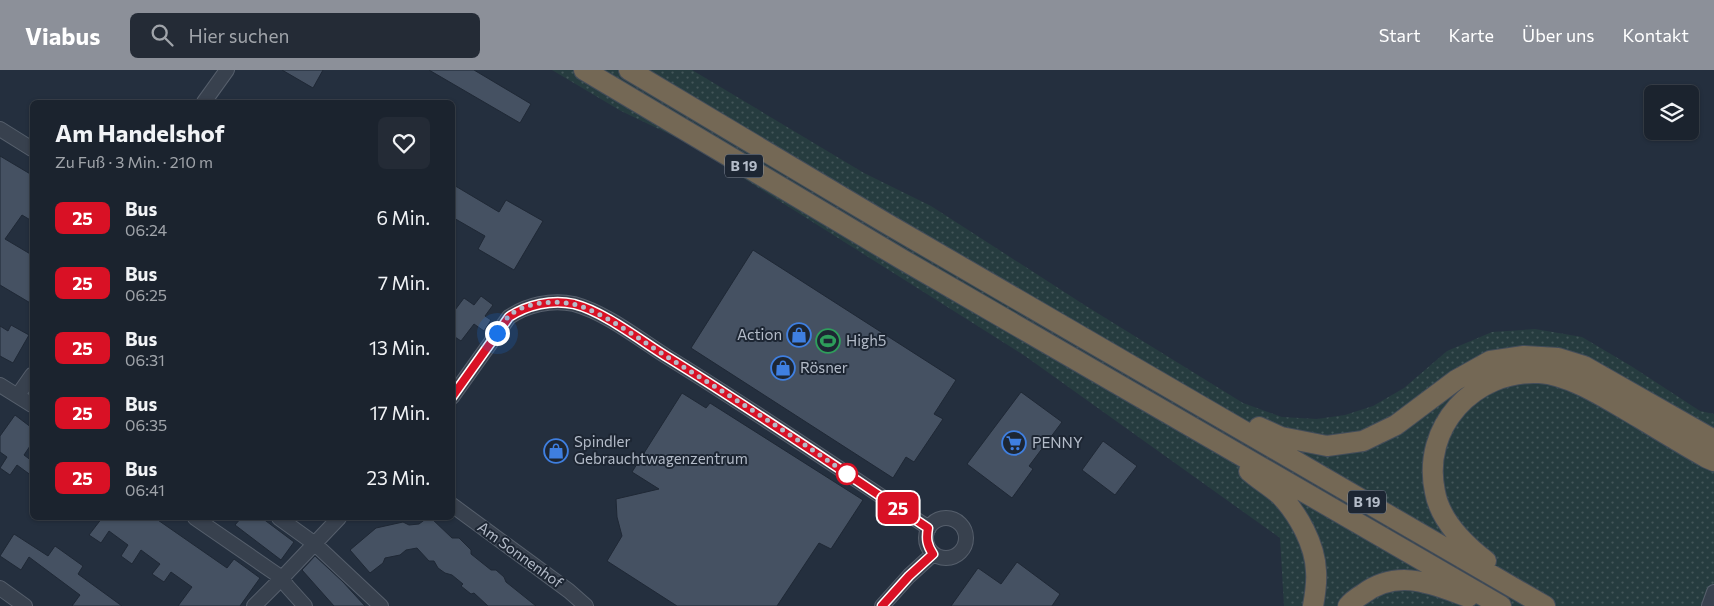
<!DOCTYPE html>
<html lang="de">
<head>
<meta charset="utf-8">
<style>
	body { margin:0; font-family:Commissioner,sans-serif; background:#242b36; color:#f1f3f6; height:100vh; display:flex; flex-direction:column; font-size:19px; white-space:nowrap }
	* { box-sizing:border-box; margin:0 }
	p { font-size:16px; color:#a0a4aa }
	.icon { flex:none; width:28px; height:28px; fill:none; stroke:currentColor; stroke-width:2; stroke-linecap:round; stroke-linejoin:round }
	.map { position:relative; flex:1; overflow:hidden }
	.panel { position:absolute; left:30px; top:30px; width:425px; height:420px; display:flex; flex-direction:column; background:#1b232e; border-radius:8px; box-shadow:0 1px 4px #0004,0 0 0 1px #39404a }
	.panel>* { flex:none }
	.badge { padding:0 10px; border-radius:8px; font-size:18px; line-height:32px }
	.tools { position:absolute; left:1644px; top:15px; display:grid; gap:10px }
	.tools a { display:grid; place-items:center; width:55px; height:55px; border-radius:8px; background:#1b232e; box-shadow:0 1px 4px #0004,0 0 0 1px #39404a; font-size:25px }
	.you { position:absolute; width:25px; height:25px; margin:-12px; border:4px solid #fff; border-radius:50%; background:#1a73e8; box-shadow:0 0 0 8px #1a73e833 }
	.map>.badge { position:absolute; translate:-50% -50%; box-shadow:0 0 0 2px #fff }
	.round { display:grid; place-items:center; flex:none; width:52px; height:52px; border-radius:8px; background:#242b36 }
	.summary { display:flex; align-items:center; justify-content:space-between; height:85px; padding:0 25px }
	h1 { font-size:24px; font-weight:700; line-height:38px }
	ul { padding:0; list-style:none }
	li { display:flex; align-items:center; gap:15px; height:65px; padding:0 25px }
	li div { flex:1 }
	li b { display:block; font-size:19px }
	li em { font-style:normal }
	li .badge { min-width:55px; font-weight:700; text-align:center }
	header { display:flex; align-items:center; gap:30px; box-sizing:border-box; height:70px; padding:0 25px; background:#8c9099; color:#fff }
	header strong { font-size:24px }
	nav { display:flex; gap:28px; margin-inline-start:auto; font-size:18px }
	.search { width:350px; height:45px; background:#242b36; display:flex; align-items:center; gap:12px; box-sizing:border-box; padding:0 18px; border-radius:8px; color:#a0a4aa; font-size:19px }
	.map>svg:first-child { display:block }
	.grass { fill:url(#grass-dots) }
	.building { fill:#455162; stroke:#1f2835 }
	.lines { fill:none; stroke-linecap:round; stroke-linejoin:round }
	.minor-casing { stroke:#565f6c; stroke-width:16 }
	.highway-casing { stroke:#434c59; stroke-width:22 }
	.minor { stroke:#38414e; stroke-width:14 }
	.highway { stroke:#746855; stroke-width:20 }
	.line-casing { stroke:#fff; stroke-width:11 }
	.line { stroke:#d91125; stroke-width:8 }
	.walk { stroke:#b4bcc9; stroke-width:5; stroke-dasharray:0 9 }
	.stop-dot { fill:#fff; stroke:#d91125; stroke-width:2.5 }
	.labels { text-anchor:middle; stroke-width:4; stroke-linejoin:round; paint-order:stroke }
	.shield { fill:#1d2633; stroke:#878f9c; stroke-width:1 }
	.shield-label { font-size:14px; font-weight:bold; fill:#b4bcc9 }
	.poi-label { font-size:15px; fill:#b4bcc9; stroke:#1d2633; text-anchor:start }
	.street-label { font-size:15px; fill:#b4bcc9; stroke:#1d2633 }
</style>
</head>
<body>
<header>
<strong>Viabus</strong>
<div class="search"><svg class="icon" aria-label="search" viewBox="0 0 24 24"><circle cx="10" cy="10" r="6"/><path d="M15 15l6 6"/></svg>Hier suchen</div>
<nav><a>Start</a><a>Karte</a><a>Über uns</a><a>Kontakt</a></nav>
</header>
<div class="map">
<svg width="1714" height="536" viewBox="0 0 1714 536">
	<defs>
		<pattern id="grass-dots" width="8" height="8" patternUnits="userSpaceOnUse" patternTransform="scale(1.25)"><rect width="8" height="8" fill="#263c3f"/><path d="M2 2h.1M6 6h.1" fill="none" stroke="#435659" stroke-width="1.8" stroke-linecap="round"/></pattern>
	</defs>
	<rect width="100%" height="100%" fill="#242f3e"/>
	<path class="grass" d="M552,0H692L864,103L931,136L1086,236L1243,333L1282,347L1317,349L1345,345L1373,336L1404,318L1447,281L1492,262L1535,259L1582,267L1631,296L1700,341L1714,344V536H1284L1280,468L1025,286L686,72L621,41Z"/>
	<path class="building" d="M282,0H323L313,18Z
		M429,0H474L531,34L520,53Z
		M0,86L32,105V151L22,145L5,169L32,185V234L0,215Z
		M452,114L499,142L506,130L543,151L514,200L478,179L485,166L452,147Z
		M753,180L956,310L934,344L943,349L914,392L906,387L893,408L691,278Z
		M481,226L493,235L485,246L491,250L484,261L474,254L461,271L452,265V244L464,228L474,235Z
		M11,255L29,265L13,293L0,286V256L8,261Z
		M1021,322L1062,352L1029,396L1033,399L1012,428L967,394Z
		M682,323L706,338L710,333L863,430L831,479L819,473L777,536H677L607,491L622,466L617,447L616,429L659,419L632,402Z
		M15,345L32,358V373L24,385L32,391V406L17,395L10,405L0,398L7,387L0,382V366Z
		M1103,371L1137,396L1115,425L1082,400Z
		M102,448H155L227,498L234,489L260,508L240,536H178L192,517L171,502L164,512L152,504L160,494L141,480L132,494L121,486L128,475L109,461L101,473L89,465Z
		M241,448H262L294,472L281,490L235,455Z
		M427,448H431L452,468H459L471,480V484L491,500H496L504,507L506,512L536,536H488L474,523L471,524L461,516L463,514L452,505L445,503L438,498L434,491H429L417,478L406,480L400,485L385,488L383,493L370,503L350,480L376,458L403,452L409,455L419,454Z
		M14,464L48,486L55,476L83,496L78,504L122,536H72L80,525L29,487L21,500L0,486Z
		M315,486L343,512L365,536H334L302,500Z
		M1017,492L1060,524L1052,536H951L978,498L1001,514Z"/>
	<g class="lines">
		<g class="minor-casing">
			<path id="minor" d="M204,32L227,0
				M0,59L32,79
				M0,315L32,335
				M18,325L32,305
				M452,327L509,247C527,235 551,229 574,234C607,243 640,270 669,288C757,342 842,401 929,458
				M452,435L569,521L586,536
				M926 468a20 20 0 1 1 40 0a20 20 0 1 1-40 0Z
				M195,448L282,508L287,516L305,536
				M279,448L315,474L381,536
				M0,518L25,536
				M254,536L282,508L339,448
				M882,536L909,506L933,484
				M1709,536L1714,522"/>
		</g>
		<g class="highway-casing">
			<path id="highway" d="M584,0L905,191L1501,536
				M629,0L884,152L1545,536
				M1259,357L1281,367L1327,376L1363,371L1396,355L1456,310L1490,291L1524,286L1558,288L1584,296L1714,370
				M1249,401C1259,410 1270,416 1280,425C1298,444 1315,474 1316,501C1317,512 1315,525 1313,536
				M1486,491C1464,474 1440,450 1435,422C1421,357 1474,300 1539,303C1572,305 1610,331 1638,347C1661,361 1684,375 1707,388L1714,391
				M1348,536C1352,531 1358,527 1363,524C1398,498 1432,514 1468,527"/>
		</g>
		<use href="#minor" class="minor"/>
		<use href="#highway" class="highway"/>
	</g>
	<g class="lines">
		<g class="line-casing">
			<path id="line" d="M452,327L509,247C527,235 552,229 574,234C605,242 641,271 669,288C757,342 842,401 928,458C926,469 927,475 933,484L909,506L882,536"/>
		</g>
		<use href="#line" class="line"/>
		<path class="walk" d="M497,263C501,258 504,252 508,247C523,232 554,230 573,234C602,241 640,270 666,286C727,324 788,362 847,404"/>
	</g>
	<defs>
		<g id="shop-ring" transform="scale(1.25)"><circle r="9.5" fill="#1d2633" stroke="#3f7fe0" stroke-width="1.5"/><path d="M-5-2.5h2.3a2.7 3.5 0 0 1 5.4 0H5L5.5 6h-11ZM-1.5-2.5h3a1.5 2.3 0 0 0-3 0Z" fill="#3f7fe0"/></g>
		<g id="stadium-ring" transform="scale(1.25)"><circle r="9.5" fill="#1d2633" stroke="#2e9e5b" stroke-width="1.5"/><path d="M0-5a6.5 5 0 1 0 0 10a6.5 5 0 1 0 0-10ZM-3.5-1.8h7v3.6h-7Z" fill="#2e9e5b"/></g>
		<g id="supermarket-ring" transform="scale(1.25)"><circle r="9.5" fill="#1d2633" stroke="#3f7fe0" stroke-width="1.5"/><path d="M-6-5.5h2.5l.6 2H6L4.5 2H-2.5L-4.4-4H-6ZM-1.5 3.2a1.3 1.3 0 1 0 .1 0ZM3 3.2a1.3 1.3 0 1 0 .1 0Z" fill="#3f7fe0"/></g>
	</defs>
	<g fill-rule="evenodd">
		<use href="#shop-ring" x="799" y="265"/>
		<use href="#stadium-ring" x="828" y="271"/>
		<use href="#shop-ring" x="783" y="298"/>
		<use href="#supermarket-ring" x="1014" y="373"/>
		<use href="#shop-ring" x="556" y="381"/>
	</g>
	<circle class="stop-dot" cx="847" cy="404" r="10"/>
	<g class="labels">
		<g class="shield">
			<rect x="725" y="84.5" width="38" height="23" rx="4"/>
			<rect x="1348" y="420.5" width="38" height="23" rx="4"/>
		</g>
		<g class="shield-label">
			<text x="744" y="101">B 19</text>
			<text x="1367" y="437">B 19</text>
		</g>
		<g class="poi-label">
			<text x="782" y="270" text-anchor="end">Action</text>
			<text x="846" y="276">High5</text>
			<text x="800" y="303">Rösner</text>
			<text x="574" y="377">Spindler<tspan x="574" dy="17">Gebrauchtwagenzentrum</tspan></text>
			<text x="1032" y="378">PENNY</text>
		</g>
		<g class="street-label">
			<text transform="translate(520 485) rotate(36)" y="5">Am Sonnenhof</text>
		</g>
	</g>
</svg>
<div class="tools">
<a><svg class="icon" aria-label="layers" viewBox="0 0 24 24"><path d="M12 4l9 5-9 5-9-5zM3 14l9 5 9-5"/></svg></a>
</div>
<div class="you" style="left:497px;top:263px"></div>
<b class="badge" style="left:898px;top:438px;background:#d91125;color:#fff">25</b>
<section class="panel">
<div class="summary"><div><h1>Am Handelshof</h1><p>Zu Fuß · 3 Min. · 210 m</p></div><a class="round"><svg class="icon" aria-label="heart" viewBox="0 0 24 24"><path d="M12 20l-8-8c-3-5 5-10 8-4 3-6 11-1 8 4z"/></svg></a></div>
<ul>
<li><span class="badge" style="background:#d91125;color:#fff">25</span><div><b>Bus</b><p>06:24</p></div><em>6 Min.</em></li>
<li><span class="badge" style="background:#d91125;color:#fff">25</span><div><b>Bus</b><p>06:25</p></div><em>7 Min.</em></li>
<li><span class="badge" style="background:#d91125;color:#fff">25</span><div><b>Bus</b><p>06:31</p></div><em>13 Min.</em></li>
<li><span class="badge" style="background:#d91125;color:#fff">25</span><div><b>Bus</b><p>06:35</p></div><em>17 Min.</em></li>
<li><span class="badge" style="background:#d91125;color:#fff">25</span><div><b>Bus</b><p>06:41</p></div><em>23 Min.</em></li>
</ul>
</section>
</div>
</body>
</html>
